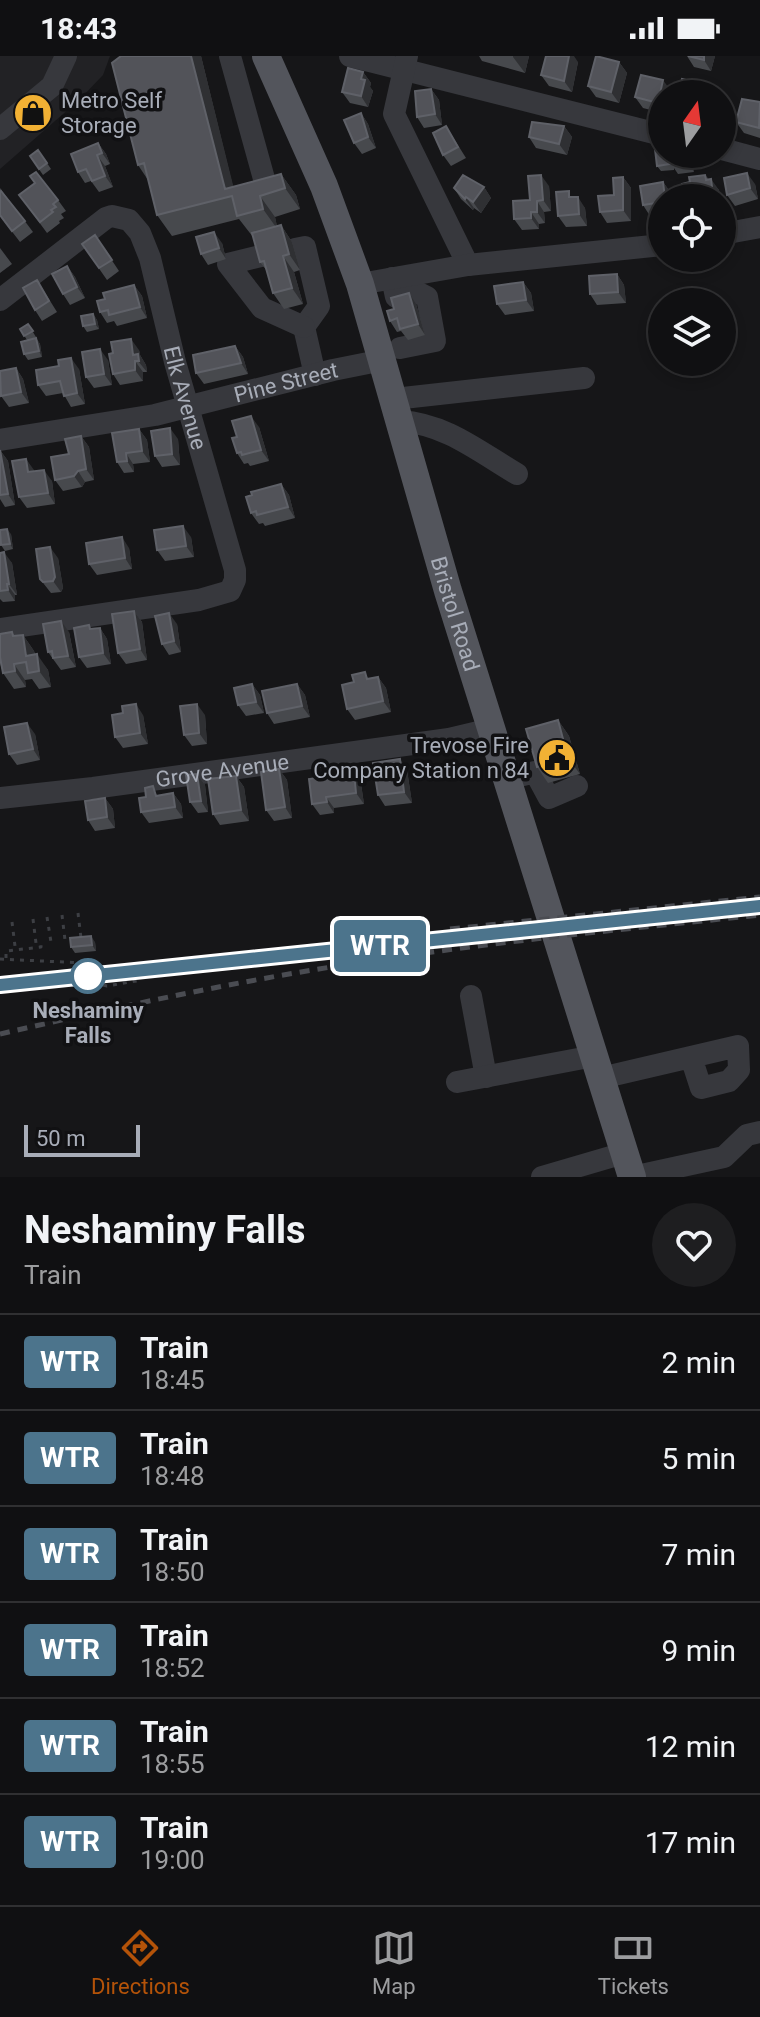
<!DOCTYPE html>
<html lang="en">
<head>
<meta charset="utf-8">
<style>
	body { margin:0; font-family:Roboto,sans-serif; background:#1e1e20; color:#f1f3f6; height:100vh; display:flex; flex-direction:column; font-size:30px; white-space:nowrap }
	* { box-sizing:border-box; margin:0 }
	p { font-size:26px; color:#9c9d9f }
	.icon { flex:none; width:44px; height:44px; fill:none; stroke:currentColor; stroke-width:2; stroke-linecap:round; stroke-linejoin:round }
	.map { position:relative; height:1121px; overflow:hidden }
	.sheet { display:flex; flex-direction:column; background:#101012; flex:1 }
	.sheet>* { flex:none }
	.badge { padding:0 16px; border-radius:6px; font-size:28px; line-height:52px }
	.needle { width:52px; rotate:14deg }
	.fabs { position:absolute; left:648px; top:24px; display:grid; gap:16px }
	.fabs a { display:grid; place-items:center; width:88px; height:88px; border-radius:50%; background:#101012; box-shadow:0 4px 12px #0003,0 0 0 2px #303032; font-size:40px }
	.scale { position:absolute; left:24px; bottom:20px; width:116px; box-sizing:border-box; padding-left:8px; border:4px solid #a8adb8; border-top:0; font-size:22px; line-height:28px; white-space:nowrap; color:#a8adb8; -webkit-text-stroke:6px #111113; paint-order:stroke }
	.map>.badge { position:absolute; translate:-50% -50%; box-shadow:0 0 0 4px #fff }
	.round { display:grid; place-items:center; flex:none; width:84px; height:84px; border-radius:42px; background:#1e1e20 }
	.overview { display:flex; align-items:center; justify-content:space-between; height:136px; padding:0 24px }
	h1 { font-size:38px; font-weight:700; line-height:60px }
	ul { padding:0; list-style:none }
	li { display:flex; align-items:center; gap:24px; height:96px; padding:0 24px; border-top:2px solid #303032 }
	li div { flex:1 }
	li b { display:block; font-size:30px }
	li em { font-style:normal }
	li .badge { min-width:88px; font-weight:700; text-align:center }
	.status { display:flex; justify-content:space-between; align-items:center; height:56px; padding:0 40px; background:#101012; direction:ltr }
	.status svg { height:22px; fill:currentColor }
	.menu { display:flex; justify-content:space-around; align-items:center; height:112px; border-top:2px solid #303032; background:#101012; font-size:22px; color:#9c9d9f }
	.menu a { display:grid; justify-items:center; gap:4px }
	.menu .selected { color:#b45309 }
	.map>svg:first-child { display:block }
	.built { fill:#222225 }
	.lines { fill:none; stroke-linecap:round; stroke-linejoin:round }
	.path { stroke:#3d3f44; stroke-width:3; stroke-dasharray:4 6; stroke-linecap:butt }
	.minor { stroke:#37383d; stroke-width:22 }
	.major { stroke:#53555c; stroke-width:28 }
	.rail { stroke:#4a4c52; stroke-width:5; stroke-dasharray:10 8; stroke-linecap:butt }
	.wall { fill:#47494d }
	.shaded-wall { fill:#2f3033 }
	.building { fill:#525359; stroke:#5f6168; stroke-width:2 }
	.line-casing { stroke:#fff; stroke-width:18 }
	.line { stroke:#4c748c; stroke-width:12 }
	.stop-dot { fill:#fff; stroke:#4c748c; stroke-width:4 }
	.labels { text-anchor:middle; stroke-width:7; stroke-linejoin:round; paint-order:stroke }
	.poi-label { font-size:22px; fill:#a8adb8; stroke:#111113; text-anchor:start }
	.street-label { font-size:22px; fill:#a8adb8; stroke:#111113 }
	.stop-label { font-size:22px; font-weight:bold; fill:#a8adb8; stroke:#111113 }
</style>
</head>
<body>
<div class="status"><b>18:43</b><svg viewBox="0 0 49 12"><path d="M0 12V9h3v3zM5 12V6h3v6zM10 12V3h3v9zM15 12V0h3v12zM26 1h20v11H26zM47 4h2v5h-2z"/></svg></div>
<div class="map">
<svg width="760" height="1121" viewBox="0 0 760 1121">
	<rect width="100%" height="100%" fill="#161618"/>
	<path class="built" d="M0,0H110L103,19L79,44L0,113Z"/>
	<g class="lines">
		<path class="path" d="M522,699L523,697L536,693
			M78,857L81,882
			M62,859L65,884
			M47,861L51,886
			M33,863L36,887
			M12,866L15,890
			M6,902V895L41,891V887
			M0,903L84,907L85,924L107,930L142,924"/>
		<g class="minor">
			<path d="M230,0L266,130"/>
			<path d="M350,0L662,79"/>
			<path d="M407,0L394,58L468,209"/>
			<path d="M0,73L52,30L66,0"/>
			<path d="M722,93L760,103"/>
			<path d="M722,178L760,171"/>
			<path d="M295,193L305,191L319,250L304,271L315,319"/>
			<path d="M265,199L228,208L262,252L304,271"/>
			<path d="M392,222L396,241L419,237L427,241L435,285L400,292"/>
			<path d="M360,228L468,209L662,189"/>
			<path id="s1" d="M0,244L106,162L112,160L129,164L140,177L150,202L175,306L235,514V524L230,535L199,544L0,573"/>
			<path d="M394,343L584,322"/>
			<path d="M400,365C446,368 478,395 517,418"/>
			<path id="s2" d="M0,384L155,359L333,314L383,304"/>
			<path d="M507,723L535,716L549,742L577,730"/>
			<path id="s3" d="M0,742L93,732L449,683L491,673"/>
			<path d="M471,940L486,1021"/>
			<path d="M601,1022L738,990L739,1014L729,1025L701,1032L691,1001"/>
			<path d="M457,1026L594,1000"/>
			<path d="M542,1121L624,1097"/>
			<path d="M632,1121L724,1101L747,1079L760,1076"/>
		</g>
		<path class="major" id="s4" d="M266,0L324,130L360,228L448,535L632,1121"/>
		<path class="rail" d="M450,873L760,841
			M0,929L465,880
			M0,978C118,951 237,925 357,907C491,886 625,873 760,859"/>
	</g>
	<path class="wall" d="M121,0H201L233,131L281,118L296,139L300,153L275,161L277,171L281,169L292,186L300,214L294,216L303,248L284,253L273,237L267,215L260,206L253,181L239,163L172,180L157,159L148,124L138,109Z
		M479,0H529L525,17L482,5Z
		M687,0H715L711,15L694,11Z
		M578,6L572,36L549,30L541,19Z
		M619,6L627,17L619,47L596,41L588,30Z
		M363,16L371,27L370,31L373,35L368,51L350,47L342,36Z
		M431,33L439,44L442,69L424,72L417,61Z
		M671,35L662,38V57L643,52L635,41Z
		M760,46V82L744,77L736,66Z
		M361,57L368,68L376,92L362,98L354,87Z
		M446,70L466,102L451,110L443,99Z
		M564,70L572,81L567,99L536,92L529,81Z
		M98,87L106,98L110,108L105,110L113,131L99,136L91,125L85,127L78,116Z
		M662,98H691L694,116L678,118L674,112V114L661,115L657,110Z
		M30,100L47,107L51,113L43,119Z
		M705,119L719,134L720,142H684L690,126Z
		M623,121L631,132V165L607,167L600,156L614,139Z
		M663,126L671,137V142H662V158L650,160L643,149Z
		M755,128L758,143L735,150L727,139Z
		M549,130L551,155L544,156L545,167L539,168V173L522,174L514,163L530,144Z
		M484,131L491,142L481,157L474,152L473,154L461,143L454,132Z
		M0,132L33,176L20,186L0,160Z
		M19,139L58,144L66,155L61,158L64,162L59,165L60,167L47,177Z
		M573,141L585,152L587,170L566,171L558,160Z
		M95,179L119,215L107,224L82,188Z
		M222,187L226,203L208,209L201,198Z
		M0,192L12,208L0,217Z
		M67,210L75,221L85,242L70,249L63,238Z
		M617,218L624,229L626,247L597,249L590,238Z
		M37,224L57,256L42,265L35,254Z
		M523,226L531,237L534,255L505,259L497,248Z
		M134,229L142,240L147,262L117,270L114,265L107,267L100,256L105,243Z
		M416,248L425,279L408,284L401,275L397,276L390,265L394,253Z
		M93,258L97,264L99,273L87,276L83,270Z
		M28,268L36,281L32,283L36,282L40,288L42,301L28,304L24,298L27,284L20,273Z
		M235,290L243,301L248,318L204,328L196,317Z
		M139,294L140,299L146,309L147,316H143V325L120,329L113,318Z
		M108,304L112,329L94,332L86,321Z
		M16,312L23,323L29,347L9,351L1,340Z
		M79,313L85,348L71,351L63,337L46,340L38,329Z
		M259,371L269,405L250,410L248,407L244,408L237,397Z
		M139,373L147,384L150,406L133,408L134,416L124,417L117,406Z
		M81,380L89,391L94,424L85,426L82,431L63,435L55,424L69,398Z
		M178,383L180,409L162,411L155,400Z
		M0,394L8,405L15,449L5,451L0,443Z
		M26,403L34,416L52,425L55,448L27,452L19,441Z
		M281,428L289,439L295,462L265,470L263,467L259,468L251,457Z
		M11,478L13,493L5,495L1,489Z
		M191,481L194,501L165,505L157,494Z
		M129,492L132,513L97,519L89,508Z
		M0,497L12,507L17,539H15V545L3,546L0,543Z
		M58,502L63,532L61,536L51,537L40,523Z
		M134,555L142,566L147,604L126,608L118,597Z
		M177,568L181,596L169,599L162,588Z
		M100,572L107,583L111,608L87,612L79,601L92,573Z
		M12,576L15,580L23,579L34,595L35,598L48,614L51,631L39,633L32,623L25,624L26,631L14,633L3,617L0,607V578Z
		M69,576L76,611L61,614L48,596Z
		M378,621L386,632L391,656L355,664L347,653L370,623Z
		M252,628L260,639L264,657L246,660L238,649Z
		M297,628L305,639L310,661L274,668L267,657Z
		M143,659L148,688L123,692L115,681Z
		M205,659L207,688L192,690L184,679Z
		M558,664L569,680L580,718L548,727L537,711Z
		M35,678L40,704L17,709L9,698Z
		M279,713L287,724L292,762L274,765L266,754Z
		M407,714L412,747L385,750L378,739Z
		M354,717L361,728L364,748L334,752V757L320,759L312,748Z
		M197,718L205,729L208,756L198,757L190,746Z
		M236,720L244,731L249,765L220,769L213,758Z
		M173,737L181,748L183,762L149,767L141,756L160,739Z
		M105,742L113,753L115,772L95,775L88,764Z
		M95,886L96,895L75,897L71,891Z"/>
	<path class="shaded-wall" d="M191,0H201L238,149L225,133Z
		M513,0H529L525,17L513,1Z
		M569,0H574L578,6L572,36L564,25Z
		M704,0H715L711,15L704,4Z
		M619,6L627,17L619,47L611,36Z
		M363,16L371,27L370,31L373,35L368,51L361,40V23Z
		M663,24L671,35L670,38H662V53L658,47Z
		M711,30L716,38H709Z
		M431,33L439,44L442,69L435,58Z
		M361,57L368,68L376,92L368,81Z
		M564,70L572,81L567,99L559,88Z
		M98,87L106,98L110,108L102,97Z
		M686,98H691L692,100L694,116L687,105Z
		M97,99L105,110L113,131L105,120Z
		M747,117L755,128L758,143L750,132Z
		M281,118L296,139L300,153L285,132Z
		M541,119L549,130L551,155L543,144Z
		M705,119L712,129L711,123L719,134L720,142L706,124Z
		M623,121L631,132V165L623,154Z
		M663,126L671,137V142H665Z
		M484,131L491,142L481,157L473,146Z
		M708,132L715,142H709Z
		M260,140L275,161L278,174L263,153Z
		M466,141L474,152L473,154L465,143Z
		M578,141L585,152L587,170L579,158Z
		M537,145L544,156L545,167L537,156Z
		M531,156L539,168V173L531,162Z
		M281,169L292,186L300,214L289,198Z
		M214,176L222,187L226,203L219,192Z
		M283,200L294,216L303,248L292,232Z
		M67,210L75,221L85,242L77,231Z
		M617,218L624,229L626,247L618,236Z
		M523,226L531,237L534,255L526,244Z
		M134,229L142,240L147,262L140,251Z
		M409,237L416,248L425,279L418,268Z
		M93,258L97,264L99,273L95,268Z
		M36,282L40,288L42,301L39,295Z
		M131,283L139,294L140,299L146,309L147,316L133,299Z
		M235,290L243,301L248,318L241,307Z
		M100,293L108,304L112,329L104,318Z
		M71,302L79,313L85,348L77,337Z
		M135,305L143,316V325L135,314Z
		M16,312L23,323L29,347L21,336Z
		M251,360L259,371L269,405L261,394Z
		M170,372L178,383L180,409L172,398Z
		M139,373L147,384L150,406L142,395Z
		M81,380L89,391L94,424L86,413Z
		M0,394L8,405L15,449L8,438Z
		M126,397L133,408L134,416L127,405Z
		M26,403L34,414L36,427L28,416Z
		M44,414L52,425L55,448L48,437Z
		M78,415L85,426L82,431L74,420Z
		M281,428L289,439L295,462L288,451Z
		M183,470L191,481L194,501L186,490Z
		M7,473L11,478L13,493L10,488Z
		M122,481L129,492L132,513L125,502Z
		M50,491L58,502L63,532L61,536L53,525Z
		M4,496L12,507L17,539L9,528Z
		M7,528L15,539V545L8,534Z
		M134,555L142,566L147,604L140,593Z
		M169,557L177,568L181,596L174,585Z
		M61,565L69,576L76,611L68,600Z
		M100,572L107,583L111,608L103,597Z
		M23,579L34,595L38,616L26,600Z
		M37,598L48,614L51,631L39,615Z
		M14,608L25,624L26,631L15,615Z
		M378,621L386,632L391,656L383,645Z
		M252,628L260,639L264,657L256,646Z
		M297,628L305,639L310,661L302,650Z
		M136,648L143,659L148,688L140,677Z
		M197,648L205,659L207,688L199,677Z
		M558,664L569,680L580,718L568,702Z
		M27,667L35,678L40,704L33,693Z
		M400,703L407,714L412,747L404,736Z
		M279,713L287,724L292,762L285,751Z
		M354,717L361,728L364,748L356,737Z
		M197,718L205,729L208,756L201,745Z
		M236,720L244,731L249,765L241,754Z
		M173,737L181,748L183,762L175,751Z
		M326,741L334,752V757L327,746Z
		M105,742L113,753L115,772L107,761Z
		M91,880L95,886L96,895L92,889Z"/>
	<path class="building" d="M121,0H191L225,133L281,118L285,132L260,140L263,153L237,160L232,140L157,159L144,107L138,109L112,7Z
		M546,0H569L564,25L541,19Z
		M596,0L619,6L611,36L588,30Z
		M688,0H704V4Z
		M348,12L363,16L361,23L365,24L361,40L342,36Z
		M641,19L663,24L658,47L635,41Z
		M682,23L711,30L709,38H678Z
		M431,33L435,58L417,61L415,35Z
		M742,43L760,46L759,72L736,66Z
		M361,57L368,81L354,87L344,64Z
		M532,66L564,70L559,88L529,81Z
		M446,70L458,91L443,99L433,77Z
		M98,87L102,97L97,99L105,120L92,125L86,113L78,116L71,98Z
		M662,92V98H669L670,108L657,110L655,93Z
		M38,94L47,107L39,113L30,100Z
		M669,98H686L687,105L670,107Z
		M36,116L58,144L53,148L56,151L51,154L53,156L40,166L19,139L35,127L30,120Z
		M747,117L750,132L727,139L724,122Z
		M463,119L484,131L473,146L466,141L465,143L454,132Z
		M541,119L543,144L537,145V156H531V162L514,163L513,145L530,144L528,120Z
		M705,119L706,124L711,123L712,131L708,132L709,142H684L682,128L690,126L689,121Z
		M623,121V154L600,156L598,140L614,139L613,122Z
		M663,126L665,142H662V146L643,149L640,130Z
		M1,135L25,165L12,175L0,159V136Z
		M569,135V141H578L579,158L558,160L556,136Z
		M281,169L289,198L283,200L292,232L273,237L264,205L260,206L252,177Z
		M214,176L219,192L201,198L196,181Z
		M95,179L112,204L99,212L82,188Z
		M67,210L77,231L63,238L52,218Z
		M617,218L618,236L590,238L589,220Z
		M37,224L49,245L35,254L23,232Z
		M523,226L526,244L497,248L494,230Z
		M134,229L140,251L109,259L108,254L100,256L97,245L105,243L103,237Z
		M409,237L418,268L400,273L397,262L390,265L387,255L394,253L391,242Z
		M93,258L95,268L83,270L81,260Z
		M28,268L33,275L24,280L20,273Z
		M36,282L39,295L24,298L21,286Z
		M131,283L133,299L138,298L139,305H135V314L113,318L109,298L113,297L111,286Z
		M235,290L241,307L196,317L193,299Z
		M100,293L104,318L86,321L82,296Z
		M71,302L77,337L64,340L60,325L38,329L36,314L59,310L58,304Z
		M16,312L21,336L1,340L0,315Z
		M251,360L261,394L242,399L241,396L237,397L232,382L237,381L232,365Z
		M170,372L172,398L155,400L151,375Z
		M139,373L142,395L126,397L127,405L117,406L112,377Z
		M81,380L86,413L78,415L74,420L55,424L51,401L69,398L65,383Z
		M0,394L8,438L0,439Z
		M26,403L28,416L44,414L48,437L19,441L12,405Z
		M281,428L288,451L257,459L256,455L251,457L246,441L252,439L251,436Z
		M183,470L186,490L157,494L154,474Z
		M7,473L10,488L1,489L0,474Z
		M122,481L125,502L89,508L86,487Z
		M50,491L55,521L53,525L43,526L40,523L36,493Z
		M4,496L9,528H7L8,534L0,535V497Z
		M134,555L140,593L118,597L112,558Z
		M169,557L174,585L162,588L155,560Z
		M61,565L68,600L53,602L52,595L48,596L43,568Z
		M89,569L90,573L100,572L103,597L79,601L74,572Z
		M12,576L13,580L23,579L26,600L37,598L39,615L28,617L26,606L14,608L15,615L3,617L0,601V578Z
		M365,616L367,623L378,621L383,645L347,653L342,629L354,626L352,619Z
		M252,628L256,646L238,649L234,632Z
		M297,628L302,650L267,657L262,635Z
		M136,648L140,677L115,681L112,659L123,657L122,650Z
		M197,648L199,677L184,679L180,650Z
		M558,664L568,702L537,711L526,673Z
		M27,667L33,693L9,698L4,671Z
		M400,703L404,736L378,739L373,707Z
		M279,713L285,751L266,754L261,716Z
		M332,717H354L356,737L326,741L327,746L312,748L309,723L332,720Z
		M197,718L201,745L190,746L186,719Z
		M236,720L241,754L213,758L208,723Z
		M153,730L156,740L173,737L175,751L141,756L139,742L146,741L145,732Z
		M105,742L107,761L88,764L85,745Z
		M91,880L92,889L71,891L70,882Z"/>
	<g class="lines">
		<g class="line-casing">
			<path id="line" d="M0,929L760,850"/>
		</g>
		<use href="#line" class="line"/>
	</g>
	<defs>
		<g id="shop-disc" transform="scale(2)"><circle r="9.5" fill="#f2b134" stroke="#111113"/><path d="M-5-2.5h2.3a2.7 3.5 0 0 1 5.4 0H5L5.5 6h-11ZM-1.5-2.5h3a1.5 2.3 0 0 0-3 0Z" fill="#111"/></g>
		<g id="civic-disc" transform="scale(2)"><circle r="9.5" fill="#f2b134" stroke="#111113"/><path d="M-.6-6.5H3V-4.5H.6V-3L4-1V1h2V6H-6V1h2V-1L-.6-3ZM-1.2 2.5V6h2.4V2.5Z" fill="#111"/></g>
	</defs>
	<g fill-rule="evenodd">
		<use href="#shop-disc" x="33" y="57"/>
		<use href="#civic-disc" x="557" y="702"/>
	</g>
	<circle class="stop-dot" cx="88" cy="920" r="16"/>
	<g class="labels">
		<g class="poi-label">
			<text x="61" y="52">Metro Self<tspan x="61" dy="25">Storage</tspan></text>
			<text x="529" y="697" text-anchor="end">Trevose Fire<tspan x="529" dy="25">Company Station n 84</tspan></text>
		</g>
		<g class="street-label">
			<text dy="8" stroke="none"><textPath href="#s2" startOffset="292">Pine Street</textPath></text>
			<text dy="8" stroke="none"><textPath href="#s1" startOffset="346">Elk Avenue</textPath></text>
			<text dy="8" stroke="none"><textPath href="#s4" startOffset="590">Bristol Road</textPath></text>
			<text dy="8" stroke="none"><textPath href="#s3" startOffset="224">Grove Avenue</textPath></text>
		</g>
		<g class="stop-label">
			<text x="88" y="962">Neshaminy<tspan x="88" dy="25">Falls</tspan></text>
		</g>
	</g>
</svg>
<div class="fabs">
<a><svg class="needle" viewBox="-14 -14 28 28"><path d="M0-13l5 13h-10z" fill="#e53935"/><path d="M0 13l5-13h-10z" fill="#9c9d9f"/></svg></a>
<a><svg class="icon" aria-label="locate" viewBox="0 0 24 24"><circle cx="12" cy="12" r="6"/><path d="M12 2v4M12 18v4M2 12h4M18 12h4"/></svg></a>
<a><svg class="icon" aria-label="layers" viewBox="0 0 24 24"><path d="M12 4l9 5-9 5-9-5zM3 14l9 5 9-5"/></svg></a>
</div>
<div class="scale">50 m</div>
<b class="badge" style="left:380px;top:890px;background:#4c748c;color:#fff">WTR</b>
</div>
<section class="sheet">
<div class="overview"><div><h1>Neshaminy Falls</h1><p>Train</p></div><a class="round"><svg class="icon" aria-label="heart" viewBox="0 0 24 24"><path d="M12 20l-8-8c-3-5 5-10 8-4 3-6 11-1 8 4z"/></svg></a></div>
<ul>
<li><span class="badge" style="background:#4c748c;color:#fff">WTR</span><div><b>Train</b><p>18:45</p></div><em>2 min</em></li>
<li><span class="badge" style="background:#4c748c;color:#fff">WTR</span><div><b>Train</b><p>18:48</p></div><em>5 min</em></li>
<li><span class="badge" style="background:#4c748c;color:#fff">WTR</span><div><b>Train</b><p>18:50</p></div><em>7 min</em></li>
<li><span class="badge" style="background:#4c748c;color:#fff">WTR</span><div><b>Train</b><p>18:52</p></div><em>9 min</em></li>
<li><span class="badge" style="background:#4c748c;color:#fff">WTR</span><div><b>Train</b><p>18:55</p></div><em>12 min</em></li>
<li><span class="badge" style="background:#4c748c;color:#fff">WTR</span><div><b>Train</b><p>19:00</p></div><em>17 min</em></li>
</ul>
</section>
<nav class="menu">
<a class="selected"><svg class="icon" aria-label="directions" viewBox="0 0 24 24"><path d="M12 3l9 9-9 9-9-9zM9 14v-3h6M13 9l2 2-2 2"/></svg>Directions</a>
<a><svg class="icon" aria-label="map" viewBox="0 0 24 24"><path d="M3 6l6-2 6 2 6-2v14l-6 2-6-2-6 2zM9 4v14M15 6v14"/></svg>Map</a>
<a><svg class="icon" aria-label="tickets" viewBox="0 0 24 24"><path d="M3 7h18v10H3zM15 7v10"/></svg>Tickets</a>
</nav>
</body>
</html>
